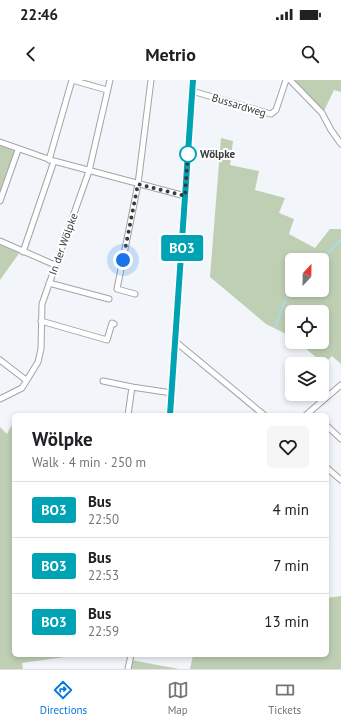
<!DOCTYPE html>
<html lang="en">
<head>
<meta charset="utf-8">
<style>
	body { margin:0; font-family:"PT Sans",sans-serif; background:#f6f6f6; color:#202124; height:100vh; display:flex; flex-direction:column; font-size:15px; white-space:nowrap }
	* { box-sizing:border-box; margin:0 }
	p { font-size:13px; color:#757577 }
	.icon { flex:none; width:22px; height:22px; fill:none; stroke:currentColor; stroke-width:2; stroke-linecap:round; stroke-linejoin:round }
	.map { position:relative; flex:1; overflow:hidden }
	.details { position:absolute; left:12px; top:333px; width:317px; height:244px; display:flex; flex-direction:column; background:#fff; border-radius:6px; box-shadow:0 2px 6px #0003 }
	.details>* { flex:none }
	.badge { padding:0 8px; border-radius:3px; font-size:14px; line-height:26px }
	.needle { width:26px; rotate:22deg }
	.controls { position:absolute; left:285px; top:173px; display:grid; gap:8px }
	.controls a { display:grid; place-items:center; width:44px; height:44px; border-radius:6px; background:#fff; box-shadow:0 2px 6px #0003; font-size:20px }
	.you { position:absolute; width:20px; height:20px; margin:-10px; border:3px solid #fff; border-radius:50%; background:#1a73e8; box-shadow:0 0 0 6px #1a73e833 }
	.map>.badge { position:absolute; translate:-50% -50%; box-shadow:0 0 0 2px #fff }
	.round { display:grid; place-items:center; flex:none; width:42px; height:42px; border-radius:6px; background:#f6f6f6 }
	.summary { display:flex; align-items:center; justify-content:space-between; height:68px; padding:0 20px }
	h1 { font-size:19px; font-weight:700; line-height:30px }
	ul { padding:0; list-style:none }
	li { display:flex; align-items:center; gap:12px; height:56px; padding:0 20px; border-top:1px solid #e0e0e0 }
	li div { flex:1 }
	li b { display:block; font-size:15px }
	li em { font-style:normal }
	li .badge { min-width:44px; font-weight:700; text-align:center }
	.status { display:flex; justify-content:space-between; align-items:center; height:28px; padding:0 20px; background:#fff; direction:ltr }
	.status svg { height:11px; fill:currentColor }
	header { display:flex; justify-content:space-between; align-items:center; height:52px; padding:0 20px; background:#fff; font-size:18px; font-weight:700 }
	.tab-bar { display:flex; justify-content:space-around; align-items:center; height:56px; border-top:1px solid #e0e0e0; background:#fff; font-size:11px; color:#757577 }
	.tab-bar a { display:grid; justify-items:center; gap:2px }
	.tab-bar .on { color:#0478df }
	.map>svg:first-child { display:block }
	.green { fill:#bfcfb4; fill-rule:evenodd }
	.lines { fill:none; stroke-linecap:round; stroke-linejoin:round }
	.stream { stroke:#a8def3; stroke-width:1.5 }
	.street-casing { stroke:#a0a4a8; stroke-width:7 }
	.street { stroke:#fff; stroke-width:5 }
	.line-casing { stroke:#fff; stroke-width:9 }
	.line { stroke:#00a3b4; stroke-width:6 }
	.walk { stroke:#383a3b; stroke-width:4; stroke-dasharray:0 7.2 }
	.stop-dot { fill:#fff; stroke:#00a3b4; stroke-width:2 }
	.labels { text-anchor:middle; stroke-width:4; stroke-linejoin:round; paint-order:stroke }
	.street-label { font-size:11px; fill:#383a3b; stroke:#fff }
	.stop-label { font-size:11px; font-weight:bold; fill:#383a3b; stroke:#fff; text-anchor:start }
</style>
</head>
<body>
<div class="status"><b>22:46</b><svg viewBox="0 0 49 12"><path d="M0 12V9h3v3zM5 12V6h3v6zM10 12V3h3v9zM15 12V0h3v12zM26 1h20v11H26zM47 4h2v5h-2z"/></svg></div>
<header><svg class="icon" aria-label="back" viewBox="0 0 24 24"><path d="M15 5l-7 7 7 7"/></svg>Metrio<svg class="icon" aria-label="search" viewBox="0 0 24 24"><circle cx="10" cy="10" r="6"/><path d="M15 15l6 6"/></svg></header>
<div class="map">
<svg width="341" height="589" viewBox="0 0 341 589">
	<rect width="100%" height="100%" fill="#f2f6fb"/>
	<path class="green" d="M292,0H341V12L334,10L322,35Z
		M221,58L233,61L230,85L259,91L255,110L285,118L279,133L294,139L289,154L315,168L330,149H341V284L332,276L324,284L298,262H322V232H292V257L266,244L210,197ZM292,180H322V210H292Z
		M0,64L15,70L0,115Z
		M0,162L20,172L0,200Z
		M11,346L14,348V575H79L22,583L23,589H0V347L7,354Z
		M341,516V589H190L193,575H327V518Z
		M131,580L179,589H129Z"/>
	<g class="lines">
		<path class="stream" d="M317,180L325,177L341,159
			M275,247L292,203"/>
		<g class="street-casing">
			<path id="street" d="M290,0L322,33L331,50L341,64
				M192,11L271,34L276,30L286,0
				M0,62L54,81L185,116
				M49,80L72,0L107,10
				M0,121L18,70
				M0,161L55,185
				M23,172L54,81
				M49,203L109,219
				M135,214L117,209L138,104L151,0
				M41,241L107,260L112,243L114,244
				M176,262L264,335
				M0,280L26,300
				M103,301L132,307
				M0,319L22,308L38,282L41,269L42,224L89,91L110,0
				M128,335L132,307L172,313
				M170,335L193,0
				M306,335L341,305
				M327,346L341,359
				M327,388L341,400
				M128,589L131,575"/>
		</g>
		<use href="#street" class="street"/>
	</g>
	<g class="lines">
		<g class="line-casing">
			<path id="line" d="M170,335L193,0"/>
		</g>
		<use href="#line" class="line"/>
		<path class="walk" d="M123,180L138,104L185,116L188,72V74"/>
	</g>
	<circle class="stop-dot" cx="188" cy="74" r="8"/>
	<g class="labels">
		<g class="street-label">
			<text transform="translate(239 25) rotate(17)" y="4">Bussardweg</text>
			<text transform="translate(63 164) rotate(-70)" y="4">In der Wölpke</text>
		</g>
		<g class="stop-label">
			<text x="200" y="78">Wölpke</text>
		</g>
	</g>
</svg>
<div class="controls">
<a><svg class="needle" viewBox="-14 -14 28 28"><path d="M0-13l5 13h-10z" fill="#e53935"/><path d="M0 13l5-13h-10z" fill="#757577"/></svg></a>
<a><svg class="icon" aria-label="locate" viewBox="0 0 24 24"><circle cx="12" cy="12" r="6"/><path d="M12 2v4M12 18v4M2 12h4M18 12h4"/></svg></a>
<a><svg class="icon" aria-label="layers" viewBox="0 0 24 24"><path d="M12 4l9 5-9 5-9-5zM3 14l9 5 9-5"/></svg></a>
</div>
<div class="you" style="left:123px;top:180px"></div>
<b class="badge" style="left:182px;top:168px;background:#00a3b4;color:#fff">BO3</b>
<section class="details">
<div class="summary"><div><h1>Wölpke</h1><p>Walk · 4 min · 250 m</p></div><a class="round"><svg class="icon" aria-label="heart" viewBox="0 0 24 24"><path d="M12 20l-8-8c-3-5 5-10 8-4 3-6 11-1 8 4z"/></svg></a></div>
<ul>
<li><span class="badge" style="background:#00a3b4;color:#fff">BO3</span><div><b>Bus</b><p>22:50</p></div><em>4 min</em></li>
<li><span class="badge" style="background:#00a3b4;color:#fff">BO3</span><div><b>Bus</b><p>22:53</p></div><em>7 min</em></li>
<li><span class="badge" style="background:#00a3b4;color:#fff">BO3</span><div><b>Bus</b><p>22:59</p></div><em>13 min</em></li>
</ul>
</section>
</div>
<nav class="tab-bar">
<a class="on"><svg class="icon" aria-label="directions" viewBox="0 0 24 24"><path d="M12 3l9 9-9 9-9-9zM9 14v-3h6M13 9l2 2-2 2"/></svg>Directions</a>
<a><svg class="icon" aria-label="map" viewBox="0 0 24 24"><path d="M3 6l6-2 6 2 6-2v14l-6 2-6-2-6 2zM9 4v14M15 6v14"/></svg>Map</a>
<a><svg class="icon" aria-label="tickets" viewBox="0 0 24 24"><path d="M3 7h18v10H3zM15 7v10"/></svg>Tickets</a>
</nav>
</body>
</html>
